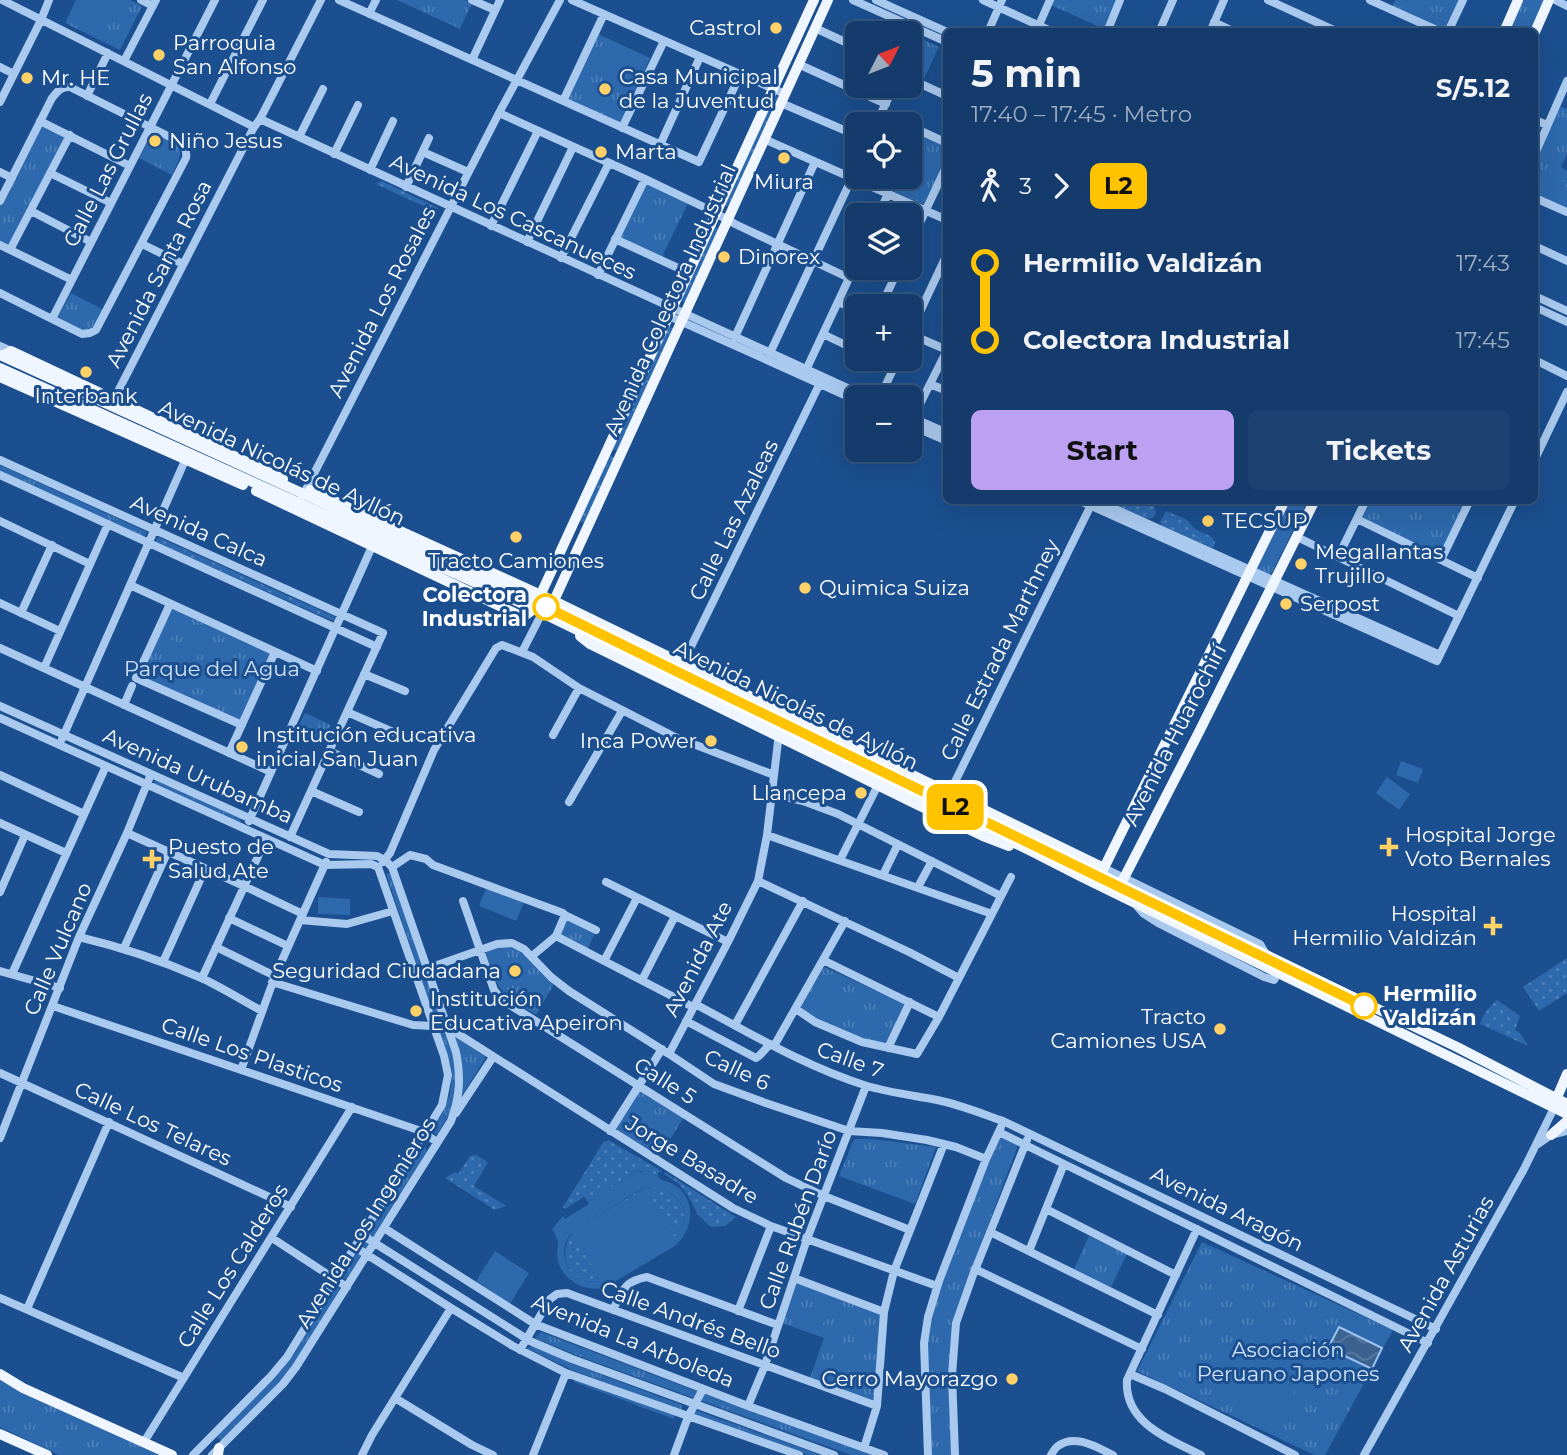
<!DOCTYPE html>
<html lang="en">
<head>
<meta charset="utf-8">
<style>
	body { margin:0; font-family:Montserrat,sans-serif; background:#1d4271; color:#f1f3f6; height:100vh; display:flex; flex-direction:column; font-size:26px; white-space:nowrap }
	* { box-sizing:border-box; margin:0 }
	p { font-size:23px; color:#9dadc1 }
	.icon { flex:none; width:38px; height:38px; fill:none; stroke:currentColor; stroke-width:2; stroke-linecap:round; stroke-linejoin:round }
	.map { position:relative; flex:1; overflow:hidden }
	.sheet { position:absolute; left:943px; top:28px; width:595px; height:476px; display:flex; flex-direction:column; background:#143b6b; border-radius:10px; box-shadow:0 7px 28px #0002,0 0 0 2px #33557e }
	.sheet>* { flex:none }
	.badge { padding:0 14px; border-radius:10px; font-size:24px; line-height:46px }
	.needle { width:46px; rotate:48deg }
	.tools { position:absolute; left:845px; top:21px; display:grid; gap:14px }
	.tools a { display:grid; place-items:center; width:77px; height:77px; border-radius:10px; background:#143b6b; box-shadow:0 7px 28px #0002,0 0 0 2px #33557e; font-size:35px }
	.map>.badge { position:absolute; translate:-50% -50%; box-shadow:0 0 0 4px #fff }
	.legs { display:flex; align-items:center; gap:10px; height:77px; padding:0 28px; font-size:23px }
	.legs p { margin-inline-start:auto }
	.overview { display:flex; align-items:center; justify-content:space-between; height:119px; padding:0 28px }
	h1 { font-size:38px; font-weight:700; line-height:52px }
	.primary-button { display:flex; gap:14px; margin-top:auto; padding:14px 28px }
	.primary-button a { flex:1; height:80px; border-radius:10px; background:#bca0f2; color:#111; font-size:28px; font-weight:700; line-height:80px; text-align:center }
	.primary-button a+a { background:#1d4271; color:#f1f3f6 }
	ul { padding:0 28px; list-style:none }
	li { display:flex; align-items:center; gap:24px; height:77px; font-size:26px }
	li i { display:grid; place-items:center; width:10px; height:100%; margin:0 9px; background:currentColor }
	li i::after { content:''; width:18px; height:18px; margin:-9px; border:5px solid; border-radius:50%; background:#143b6b }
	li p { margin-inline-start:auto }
	li:first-child i { background:linear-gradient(#0000 50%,currentColor 0) }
	li:last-child i { background:linear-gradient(currentColor 50%,#0000 0) }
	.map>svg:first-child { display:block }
	.grass { fill:url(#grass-dots) }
	.park { fill:url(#park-tufts) }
	.pitch { fill:#2e69ad; fill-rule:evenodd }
	.water { fill:url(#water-waves); stroke:#9cc4f0; stroke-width:2 }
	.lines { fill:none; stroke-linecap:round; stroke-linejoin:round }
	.minor { stroke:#a9c9ee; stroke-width:8 }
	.major { stroke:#f0f6ff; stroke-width:10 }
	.line-1-casing { stroke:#fff; stroke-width:16 }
	.line-1 { stroke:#ffc300; stroke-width:10 }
	.poi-dot { fill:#ffd166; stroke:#1b4f8f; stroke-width:2.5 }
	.stop-1-dot { fill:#fff; stroke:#ffc300; stroke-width:3.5 }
	.labels { text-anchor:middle; stroke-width:6; stroke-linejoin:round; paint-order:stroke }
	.poi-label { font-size:21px; fill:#fff; stroke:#1b4f8f; text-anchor:start }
	.street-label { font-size:21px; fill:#fff; stroke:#1b4f8f }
	.stop-label { font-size:21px; font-weight:bold; fill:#fff; stroke:#1b4f8f; text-anchor:end }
	.park-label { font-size:21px; fill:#cfe3fa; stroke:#1b4f8f }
</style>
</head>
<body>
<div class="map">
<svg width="1567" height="1455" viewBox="0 0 1567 1455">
	<defs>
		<pattern id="grass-dots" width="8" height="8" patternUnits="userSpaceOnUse" patternTransform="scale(1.75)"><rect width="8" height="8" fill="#2e69ad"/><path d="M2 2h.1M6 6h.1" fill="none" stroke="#4d80b9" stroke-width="1.8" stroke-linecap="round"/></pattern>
		<pattern id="park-tufts" width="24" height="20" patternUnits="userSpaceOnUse" patternTransform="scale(1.75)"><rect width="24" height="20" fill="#2e69ad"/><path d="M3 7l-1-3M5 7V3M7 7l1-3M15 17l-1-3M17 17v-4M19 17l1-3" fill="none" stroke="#4d80b9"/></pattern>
		<pattern id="water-waves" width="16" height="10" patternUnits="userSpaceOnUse" patternTransform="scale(1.75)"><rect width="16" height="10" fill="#3c6290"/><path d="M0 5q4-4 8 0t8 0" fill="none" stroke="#597aa1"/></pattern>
	</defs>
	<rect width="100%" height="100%" fill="#1b4f8f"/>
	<path class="grass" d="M773,95L780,98L730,207L723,205Z
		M382,181L438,208L436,212L376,184Z
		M713,226L720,230L686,303L680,300Z
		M668,326L674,329L618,450H612Z
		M609,454L614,458L584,523L579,521Z
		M1104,501H1145L1154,505L1156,513L1153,518L1146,519Z
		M1166,511L1186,519L1195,529L1212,537L1215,543L1213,548L1162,526L1160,522Z
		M158,537L335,617L333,621L156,542Z
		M1567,958V993L1539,1011L1523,987Z
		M1467,985L1468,988L1458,1006L1433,992L1436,987Z
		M1497,1000L1520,1016L1515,1030L1520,1033L1528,1046L1480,1024C1483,1014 1489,1007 1497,1000Z
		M608,1140L662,1171L654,1175L638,1170L588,1202L584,1197L565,1209L563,1207L604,1141L606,1142Z
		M476,1155L488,1162L474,1186L506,1206L495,1210L445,1178L455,1172L458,1174L470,1156Z
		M665,1172L736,1217L725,1226L711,1227L698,1215L687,1194L679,1184L664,1174Z
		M652,1187C679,1188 696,1217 674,1238L602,1281C569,1287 555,1256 573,1231L642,1189Z"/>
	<path class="park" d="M76,0H130L142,6L120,50L65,23Z
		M397,0H464L472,3L460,29Z
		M1053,0H1118L1104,29L1051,5Z
		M1395,0H1460L1446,30L1392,7Z
		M1521,0H1545L1531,31L1507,32Z
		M598,34L650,58L621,123L568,99Z
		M911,34L939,47L923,81L910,72Z
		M1560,106L1567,109V154L1561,167L1567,171V209L1535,194V162Z
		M44,125L66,138L11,246L0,244V206L40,126Z
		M910,130L947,146V156L925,205L861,177H910Z
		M153,132C182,146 187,144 172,175L139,158Z
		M646,183L688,203L662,257L620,237Z
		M71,293L104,310L93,329L82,331L60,320L58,317Z
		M0,465L147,532L144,538L0,472Z
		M1290,501H1308L1270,576L1256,569Z
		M1369,501H1467L1439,556L1361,517Z
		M171,606L271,652L240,726L138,680Z
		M305,713L331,725L321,746L295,733Z
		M155,780L241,819L240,823L153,786Z
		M391,873L453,1051L457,1080L452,1110L437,1135L431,1131C446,1107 453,1096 451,1066L386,874Z
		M566,917L596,931L587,950L561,935Z
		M506,946L519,949L554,984L536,1015C502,993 497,993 486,953L490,949Z
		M824,967L905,1004L887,1046L838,1030L799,1009Z
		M454,1036L486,1057L461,1097C463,1070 463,1062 454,1036Z
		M640,1090L684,1117L659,1157L614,1130Z
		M1002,1135L1018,1145L952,1322L949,1381L951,1455H932L927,1339C930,1307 945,1276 956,1246C970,1208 983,1170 1002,1135Z
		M854,1139H872L936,1147L915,1204L839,1176Z
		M424,1146L427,1151L347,1278L344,1279L342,1277V1274L421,1147Z
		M1089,1236L1127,1254L1111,1287L1074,1269Z
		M1202,1242L1393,1330L1325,1455H1314L1137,1371Z
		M797,1282L880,1314L875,1401L810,1378L824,1338L782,1323Z
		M336,1286L339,1288L340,1291L300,1356L281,1382L221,1443V1440L216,1437L276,1377L295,1353L333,1287Z
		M541,1332L693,1390L874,1455H851L581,1357L535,1338Z
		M534,1346L575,1365L682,1405L681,1410L572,1370L527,1348Z
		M575,1378L675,1415L674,1419L574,1382Z
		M0,1380L22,1392L165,1455H59L0,1427Z
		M695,1410L821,1455H808L692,1414Z"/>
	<path class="pitch" d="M80,0H91L102,6L90,32L70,22Z
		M616,49L629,54L619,75L607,70Z
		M1545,173L1566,183L1560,195L1539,185Z
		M170,639L199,653L191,669L162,655Z
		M1401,761L1423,769L1418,783L1396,775Z
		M1387,777L1410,794L1399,810L1376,793Z
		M486,888L524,903L516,921L479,906Z
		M318,897L350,899V915L318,914Z
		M821,995L845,1009L837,1023L813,1009Z
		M638,1170L641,1172L650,1170L654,1175L657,1173L661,1180C695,1186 699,1225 675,1246L604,1288C582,1292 560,1279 557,1256C557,1251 559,1244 557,1239C556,1236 554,1233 552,1229L563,1216L565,1219L589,1204L588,1202ZM652,1187C679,1188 696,1216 675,1237L646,1189L572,1232L641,1189ZM572,1232L601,1281C571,1286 553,1256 572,1232Z
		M495,1251L529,1273L510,1304L476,1281Z
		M828,1301L837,1312L814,1330L805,1318Z
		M1263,1321L1316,1346L1280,1423L1226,1397Z"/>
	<path class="water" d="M1339,1327L1382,1348L1372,1369L1328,1348Z"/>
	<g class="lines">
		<path class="minor" d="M2,0L254,127
			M141,0L153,6
			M339,0L699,162L740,75
			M472,0L495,10
			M572,0L785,94
			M853,0L947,42
			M876,0L947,32
			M983,0L1053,32
			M1268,0L1338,32
			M1370,0L1441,32
			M1555,0L1567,6
			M369,14L376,0
			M1214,22L1235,32
			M1039,25L1050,0
			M815,28L858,48
			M988,32L1002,0
			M1107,32L1120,0
			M1159,32L1173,0
			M1210,32L1224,0
			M1448,32L1463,0
			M472,60L500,0
			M124,61L156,0
			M798,64L886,104
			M0,67L14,74
			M910,76L921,84L947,96
			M87,96L108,53
			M563,101L604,14
			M0,102L41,20L49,0
			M781,103L858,136
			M210,104L263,0
			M499,113L645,179L710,210L735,224L849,278
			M882,113L906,124
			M260,119L867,397
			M1535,120L1547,125
			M40,121L130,166
			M876,124L894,86
			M910,126L947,143
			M622,128L664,41
			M299,137L323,89
			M764,139L947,220
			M660,145L700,57
			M423,152L468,172
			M334,154L358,105
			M1535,154L1567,81
			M370,170L393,121
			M0,172L12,178
			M50,173L111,203
			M406,187L429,138
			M1535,198L1567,212
			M0,201L52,98C57,92 61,86 70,87L178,141C185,145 187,151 186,158L96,330L90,333L82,334L0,293
			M31,211L91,242
			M878,215L888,194
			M491,226L538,131
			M615,239L689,273
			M527,242L573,147
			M142,244L183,264
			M910,244L947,165
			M0,245L72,280
			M1535,246L1567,261
			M10,250L70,135
			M561,258L609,163
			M598,275L645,179
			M1535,296L1567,311
			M838,302L858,310
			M881,306L899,268
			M1535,307L1567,322
			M669,316L858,401
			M52,319L215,0
			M910,333L947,254
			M823,334L858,351
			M910,334L947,350
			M735,337L815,162
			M0,346L11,351
			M770,353L858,165
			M875,359L894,368
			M1535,360L1567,376
			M806,370L858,259
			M930,384L947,391
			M880,397L898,359
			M112,403L254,127L260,119L321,0
			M911,417L947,433
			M913,418L947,350
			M910,425L947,441
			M1535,459L1567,392
			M0,460L383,633L290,837
			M0,475L377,647
			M302,497L499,113L560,0
			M1078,500L1437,661L1515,500
			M1095,500L1440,655
			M1357,519L1478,578
			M0,521L90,564
			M1297,537L1459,616
			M1338,557L1366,500
			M1441,560L1470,500
			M130,585L317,671
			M0,603L60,631
			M170,604L136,678L242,725
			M21,613L52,545
			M0,648L271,772
			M522,652L542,613
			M44,668L108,524
			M680,669L823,377
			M364,674L405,691
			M124,705L132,686
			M0,706L329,854L377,856L385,860L392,867L456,1052C461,1077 460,1097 451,1121L296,1367L283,1384L212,1455
			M347,712L393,732
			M0,718L325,865L371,864L378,867
			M553,735L579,688
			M62,739L187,456
			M329,751L379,774
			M229,753L275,652
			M0,775L84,814
			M311,791L359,812
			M772,794L803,801L838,814L1001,896
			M948,796L1092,503
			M569,802L622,711
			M249,821L374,542
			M0,823L66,853
			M127,833L244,886L303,914
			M767,835L992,914
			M840,860L880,781
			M383,862L390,853L434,750L496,648L502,645L533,657L579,688L675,737L774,775
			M392,867L410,855L426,859L433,865L563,913L565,915L556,936L532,956
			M1104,868L1260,944L1267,956
			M883,875L898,844
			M758,881L909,952L959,978
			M606,882L728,942
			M918,887L932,861
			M0,892L25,835
			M463,901L494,990L502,1000L786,1178L824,1196L910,1230
			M1137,906L1144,914L1158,923L1264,977L1274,980L1278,973
			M565,915L596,930
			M229,918L288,946
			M300,920L347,924L393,911
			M556,936L693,1007
			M79,937C121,947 160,960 199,977C220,986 241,1000 262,1011
			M216,947L275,976
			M124,948L168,851
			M823,960L939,1017
			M604,961L637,898
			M163,962L205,869
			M426,969L497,944L512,943L524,949L551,977L569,991L669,1054L714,1084L763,1102L849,1131L882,1133L927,1140L956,1147L986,1159
			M0,971L60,988
			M12,974L106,766
			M202,978L266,839
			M642,980L675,916
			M272,982L413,1025L433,1026
			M695,1004C750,1033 804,1066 864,1085C886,1092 909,1095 932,1099C956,1103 980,1113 1003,1121L1436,1329
			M53,1006L421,1131L437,1142
			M796,1009L815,1022L862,1042L917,1054L939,1017L1011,877
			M686,1021L756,1058L759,1056L770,1044
			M735,1025L803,901
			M447,1027L733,1208L771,1226L937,1286
			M774,1046L845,921
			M888,1048L910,1002
			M669,1054L728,942L758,881L767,835L779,733
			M241,1070L275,976L326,862
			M0,1073L291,1207
			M456,1113L493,1057
			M610,1131L662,1049
			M999,1132L1428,1343
			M0,1138L79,937L127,833L151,774
			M1538,1144L1551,1135L1567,1131
			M1046,1209L1176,1275
			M384,1228L535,1324L748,1406L884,1455
			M1197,1229L1127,1380C1124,1423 1169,1439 1201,1455
			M990,1232L1158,1315
			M362,1235L530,1341L572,1359L834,1455
			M272,1238L347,1287
			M355,1247L451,1308L513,1346L566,1373L799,1455
			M1029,1251L1064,1164
			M975,1269L1142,1349
			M794,1278L884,1312
			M0,1298L184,1378
			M27,1309L109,1122
			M613,1310C622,1291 624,1281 647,1277L778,1325
			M738,1311L771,1226
			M520,1350L550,1299L557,1294L567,1293L877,1406
			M1130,1374L1165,1389L1295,1455
			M395,1398L472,1445L493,1455
			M748,1406L765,1365L807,1239L866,1086
			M144,1442L352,1107
			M864,1448L877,1406L884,1312L894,1271L944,1144
			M193,1455L271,1376L287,1357L442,1105L448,1075L444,1056L378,867
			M362,1455L372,1435L451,1308
			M533,1455L566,1373
			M674,1455L688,1417L703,1389
			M928,1455L924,1343L928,1317L939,1281L986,1159L1001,1127
			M955,1455L952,1375L956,1323L973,1275L1027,1140
			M1051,1455C1053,1452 1055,1448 1058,1446C1075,1433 1098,1448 1113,1455
			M1364,1455L1524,1169L1554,1108"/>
		<path class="major" d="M1504,32L1518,0
			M1535,32L1549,0
			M0,355L551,607L1249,949L1267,956L1457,1047L1567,1104
			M2,356L11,351L283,479
			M0,368L534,609L1033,852L1082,877L1567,1114
			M0,377L243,485
			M310,490L554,601L1104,868
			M256,491L523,617L534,609L814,0
			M552,605L828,0
			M580,636L590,644L918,805L983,836L1009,846
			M1101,874L1285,500
			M1116,889L1124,878L1199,732L1315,500
			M1555,1102L1567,1074
			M1551,1135L1567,1121
			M0,1374L23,1388L172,1455
			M0,1434L47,1455
			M218,1455L219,1448"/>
	</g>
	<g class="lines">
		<g class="line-1-casing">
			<path id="line-1" d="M546,607L692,679L1364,1006"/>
		</g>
		<use href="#line-1" class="line-1"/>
	</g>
	<g class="poi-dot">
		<circle cx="776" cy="28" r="7"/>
		<circle cx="159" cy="55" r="7"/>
		<circle cx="27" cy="78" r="7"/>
		<circle cx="605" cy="89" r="7"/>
		<circle cx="155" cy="141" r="7"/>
		<circle cx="601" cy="152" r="7"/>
		<circle cx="784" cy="158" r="7"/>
		<circle cx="724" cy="257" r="7"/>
		<circle cx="86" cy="372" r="7"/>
		<circle cx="1208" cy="521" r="7"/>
		<circle cx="516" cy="537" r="7"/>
		<circle cx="1301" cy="564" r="7"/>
		<circle cx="805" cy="588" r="7"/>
		<circle cx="1286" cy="604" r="7"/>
		<circle cx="711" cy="741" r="7"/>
		<circle cx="242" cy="747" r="7"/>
		<circle cx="861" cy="793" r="7"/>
		<path d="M1385.5 836.5h7v7h7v7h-7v7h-7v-7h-7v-7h7z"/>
		<path d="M148.5 848.5h7v7h7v7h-7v7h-7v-7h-7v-7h7z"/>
		<path d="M1489.5 915.5h7v7h7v7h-7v7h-7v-7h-7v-7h7z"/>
		<circle cx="515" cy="971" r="7"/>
		<circle cx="416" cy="1011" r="7"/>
		<circle cx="1220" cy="1029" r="7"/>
		<circle cx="1012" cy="1379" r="7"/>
	</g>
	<g class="stop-1-dot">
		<circle cx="546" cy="607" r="12"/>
		<circle cx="1364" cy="1006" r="12"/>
	</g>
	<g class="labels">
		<g class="poi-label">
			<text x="762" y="35" text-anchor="end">Castrol</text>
			<text x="173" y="50">Parroquia<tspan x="173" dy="24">San Alfonso</tspan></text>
			<text x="619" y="84">Casa Municipal<tspan x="619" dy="24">de la Juventud</tspan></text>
			<text x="41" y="85">Mr. HE</text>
			<text x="169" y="148">Niño Jesus</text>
			<text x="615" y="159">Marta</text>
			<text x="784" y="189" text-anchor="middle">Miura</text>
			<text x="738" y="264">Dinorex</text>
			<text x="86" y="403" text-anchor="middle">Interbank</text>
			<text x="1222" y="528">TECSUP</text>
			<text x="1315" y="559">Megallantas<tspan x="1315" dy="24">Trujillo</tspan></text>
			<text x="516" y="568" text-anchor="middle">Tracto Camiones</text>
			<text x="819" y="595">Quimica Suiza</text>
			<text x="1300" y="611">Serpost</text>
			<text x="256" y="742">Institución educativa<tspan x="256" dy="24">inicial San Juan</tspan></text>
			<text x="697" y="748" text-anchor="end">Inca Power</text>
			<text x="847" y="800" text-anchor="end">Llancepa</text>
			<text x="1405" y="842">Hospital Jorge<tspan x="1405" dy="24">Voto Bernales</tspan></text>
			<text x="168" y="854">Puesto de<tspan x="168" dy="24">Salud Ate</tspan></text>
			<text x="1477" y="921" text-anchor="end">Hospital<tspan x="1477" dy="24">Hermilio Valdizán</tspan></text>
			<text x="501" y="978" text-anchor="end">Seguridad Ciudadana</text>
			<text x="430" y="1006">Institución<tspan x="430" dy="24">Educativa Apeiron</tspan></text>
			<text x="1206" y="1024" text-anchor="end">Tracto<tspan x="1206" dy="24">Camiones USA</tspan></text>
			<text x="998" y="1386" text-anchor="end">Cerro Mayorazgo</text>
		</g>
		<g class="street-label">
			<text transform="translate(108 170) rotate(-63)" y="7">Calle Las Grullas</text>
			<text transform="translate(513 217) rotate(25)" y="7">Avenida Los Cascanueces</text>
			<text transform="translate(159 274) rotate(-63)" y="7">Avenida Santa Rosa</text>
			<text transform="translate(670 300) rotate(-66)" y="7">Avenida Colectora Industrial</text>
			<text transform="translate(382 302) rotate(-63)" y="7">Avenida Los Rosales</text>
			<text transform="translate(282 463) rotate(25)" y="7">Avenida Nicolás de Ayllón</text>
			<text transform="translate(734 520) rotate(-64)" y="7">Calle Las Azaleas</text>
			<text transform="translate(199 531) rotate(24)" y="7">Avenida Calca</text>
			<text transform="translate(1000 650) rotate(-64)" y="7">Calle Estrada Marthney</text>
			<text transform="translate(796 705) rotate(26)" y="7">Avenida Nicolás de Ayllón</text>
			<text transform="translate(1175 735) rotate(-63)" y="7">Avenida Huarochirí</text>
			<text transform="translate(198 776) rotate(24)" y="7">Avenida Urubamba</text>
			<text transform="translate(58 949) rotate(-67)" y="7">Calle Vulcano</text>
			<text transform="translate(698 959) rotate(-63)" y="7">Avenida Ate</text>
			<text transform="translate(252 1055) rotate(19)" y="7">Calle Los Plasticos</text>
			<text transform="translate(850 1060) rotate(20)" y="7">Calle 7</text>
			<text transform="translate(737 1070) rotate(25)" y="7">Calle 6</text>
			<text transform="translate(665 1081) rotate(32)" y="7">Calle 5</text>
			<text transform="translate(153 1124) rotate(25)" y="7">Calle Los Telares</text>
			<text transform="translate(692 1160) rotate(31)" y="7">Jorge Basadre</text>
			<text transform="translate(1227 1209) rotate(26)" y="7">Avenida Aragón</text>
			<text transform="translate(798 1220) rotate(-70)" y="7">Calle Rubén Darío</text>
			<text transform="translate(366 1223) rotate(-58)" y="7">Avenida Los Ingenieros</text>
			<text transform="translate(233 1266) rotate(-58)" y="7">Calle Los Calderos</text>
			<text transform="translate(1446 1274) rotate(-61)" y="7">Avenida Asturias</text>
			<text transform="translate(691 1320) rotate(20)" y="7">Calle Andrés Bello</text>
			<text transform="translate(633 1341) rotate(22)" y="7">Avenida La Arboleda</text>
		</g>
		<g class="stop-label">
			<text x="527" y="602">Colectora<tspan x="527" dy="24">Industrial</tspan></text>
			<text x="1383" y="1001" text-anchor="start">Hermilio<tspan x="1383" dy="24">Valdizán</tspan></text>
		</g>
		<g class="park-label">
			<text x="212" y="676">Parque del Agua</text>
			<text x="1288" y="1357">Asociación<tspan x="1288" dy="24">Peruano Japones</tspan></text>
		</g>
	</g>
</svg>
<div class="tools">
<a><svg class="needle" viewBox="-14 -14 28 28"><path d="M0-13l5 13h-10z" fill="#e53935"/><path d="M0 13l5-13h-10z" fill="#9dadc1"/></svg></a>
<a><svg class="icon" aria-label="locate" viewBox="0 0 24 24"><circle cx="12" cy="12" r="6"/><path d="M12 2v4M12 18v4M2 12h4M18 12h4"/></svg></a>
<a><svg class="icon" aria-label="layers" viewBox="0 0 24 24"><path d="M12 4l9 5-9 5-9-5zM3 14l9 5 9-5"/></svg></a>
<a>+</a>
<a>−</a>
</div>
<b class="badge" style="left:955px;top:807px;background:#ffc300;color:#111">L2</b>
<section class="sheet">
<div class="overview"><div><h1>5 min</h1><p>17:40 – 17:45 · Metro</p></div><b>S/5.12</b></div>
<div class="legs"><svg class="icon" aria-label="walk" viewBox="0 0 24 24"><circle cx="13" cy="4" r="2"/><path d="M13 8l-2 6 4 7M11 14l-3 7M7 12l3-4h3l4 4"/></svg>3<svg class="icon" aria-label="forward" viewBox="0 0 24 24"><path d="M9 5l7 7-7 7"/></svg><b class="badge" style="background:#ffc300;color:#111">L2</b></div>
<ul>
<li><i style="color:#ffc300"></i><b>Hermilio Valdizán</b><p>17:43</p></li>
<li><i style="color:#ffc300"></i><b>Colectora Industrial</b><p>17:45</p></li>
</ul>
<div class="primary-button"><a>Start</a><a>Tickets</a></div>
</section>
</div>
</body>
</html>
